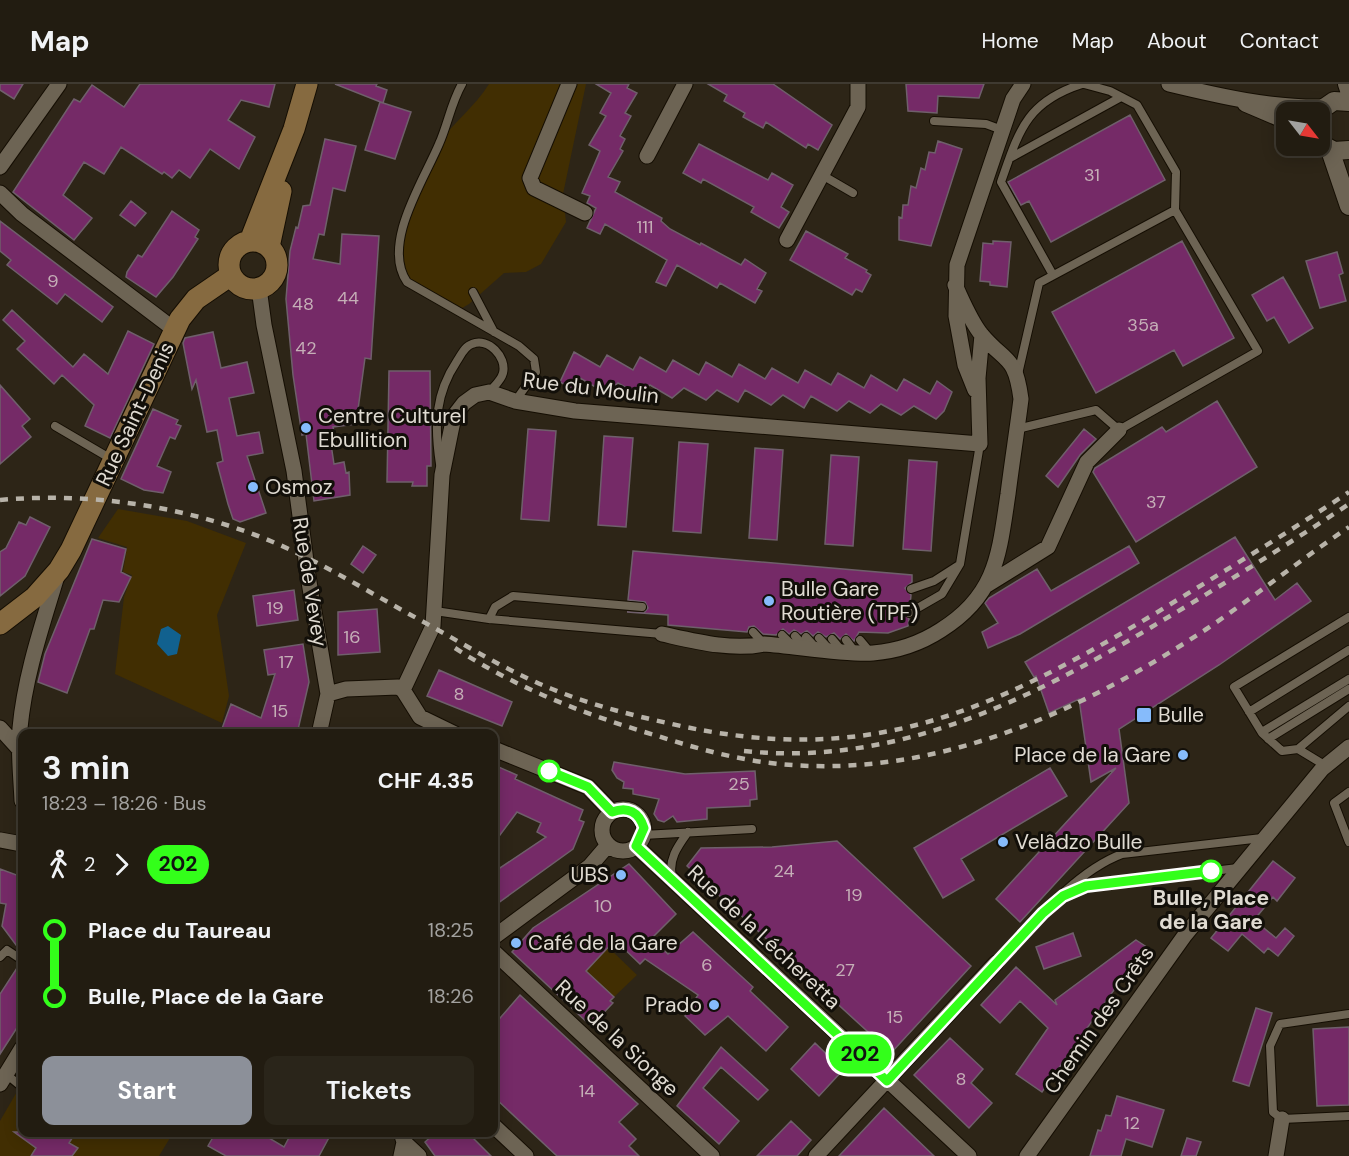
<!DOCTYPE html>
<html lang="en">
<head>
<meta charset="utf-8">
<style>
	body { margin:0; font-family:"DM Sans",sans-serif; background:#2a251a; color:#f1f3f6; height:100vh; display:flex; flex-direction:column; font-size:22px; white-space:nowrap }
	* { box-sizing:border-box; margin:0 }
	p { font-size:20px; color:#a2a19f }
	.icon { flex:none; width:33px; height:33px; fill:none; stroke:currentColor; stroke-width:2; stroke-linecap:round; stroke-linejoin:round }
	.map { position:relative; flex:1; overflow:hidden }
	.details { position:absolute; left:18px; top:645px; width:480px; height:408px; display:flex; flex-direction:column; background:#221c11; border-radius:12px; box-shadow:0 3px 15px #0003,0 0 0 2px #3f3a31 }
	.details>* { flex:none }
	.badge { padding:0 12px; border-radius:20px; font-size:21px; line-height:39px }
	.needle { width:39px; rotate:121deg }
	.controls { position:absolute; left:1276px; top:18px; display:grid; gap:12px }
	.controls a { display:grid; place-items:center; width:54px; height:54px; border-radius:12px; background:#221c11; box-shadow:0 3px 15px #0003,0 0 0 2px #3f3a31; font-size:30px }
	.map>.badge { position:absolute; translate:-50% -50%; box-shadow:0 0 0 3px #fff }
	.legs { display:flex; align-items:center; gap:9px; height:66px; padding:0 24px; font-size:20px }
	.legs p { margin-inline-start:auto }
	.head { display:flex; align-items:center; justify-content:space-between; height:102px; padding:0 24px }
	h1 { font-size:33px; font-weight:700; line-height:45px }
	.action { display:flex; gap:12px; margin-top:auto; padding:12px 24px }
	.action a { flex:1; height:69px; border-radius:12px; background:#8c9099; color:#fff; font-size:24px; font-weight:700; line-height:69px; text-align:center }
	.action a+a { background:#2a251a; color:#f1f3f6 }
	ul { padding:0 24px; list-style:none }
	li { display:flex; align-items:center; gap:21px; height:66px; font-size:22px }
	li i { display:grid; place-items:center; width:9px; height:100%; margin:0 8px; background:currentColor }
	li i::after { content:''; width:15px; height:15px; margin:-8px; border:4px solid; border-radius:50%; background:#221c11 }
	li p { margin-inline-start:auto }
	li:first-child i { background:linear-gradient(#0000 50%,currentColor 0) }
	li:last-child i { background:linear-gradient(currentColor 50%,#0000 0) }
	header { display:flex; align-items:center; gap:36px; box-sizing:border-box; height:84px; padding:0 30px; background:#221c11; border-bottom:2px solid #3f3a31 }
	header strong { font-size:28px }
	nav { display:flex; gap:33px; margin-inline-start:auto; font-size:21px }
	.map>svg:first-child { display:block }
	.green { fill:#412e02 }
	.water { fill:#11618f }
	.building { fill:#752a67; stroke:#6f5f6b; stroke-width:1.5 }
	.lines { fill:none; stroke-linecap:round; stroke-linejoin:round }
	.service-casing { stroke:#150e03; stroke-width:10 }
	.minor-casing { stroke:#150e03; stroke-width:17 }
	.tertiary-casing { stroke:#150e03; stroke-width:20 }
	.secondary-casing { stroke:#150e03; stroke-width:23 }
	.service { stroke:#6d6454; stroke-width:8 }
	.minor { stroke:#6d6454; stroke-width:15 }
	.tertiary { stroke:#6d6454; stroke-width:18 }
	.secondary { stroke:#866a40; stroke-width:21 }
	.rail { stroke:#b8b3a9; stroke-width:4.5; stroke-dasharray:8 8; stroke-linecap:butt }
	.line-1-casing { stroke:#fff; stroke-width:14 }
	.line-1 { stroke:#33ff1a; stroke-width:9 }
	.poi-dot { fill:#86bbfb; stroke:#120f09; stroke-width:2 }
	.stop-1-dot { fill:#fff; stroke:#33ff1a; stroke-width:3 }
	.labels { text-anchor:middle; stroke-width:6; stroke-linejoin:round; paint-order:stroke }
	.number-label { font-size:18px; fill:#c5afb7 }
	.street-label { font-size:21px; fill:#e0dbd2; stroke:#120f09 }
	.poi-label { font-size:21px; fill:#e0dbd2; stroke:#120f09; text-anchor:start }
	.stop-label { font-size:21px; font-weight:bold; fill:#e0dbd2; stroke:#120f09 }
</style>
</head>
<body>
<header>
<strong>Map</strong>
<nav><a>Home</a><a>Map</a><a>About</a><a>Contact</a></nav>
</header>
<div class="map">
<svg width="1349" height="1072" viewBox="0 0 1349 1072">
	<rect width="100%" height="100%" fill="#2d2517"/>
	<path class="green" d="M489,0H586L563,110L566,138L541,180L526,188L504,189L469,220L457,227C445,220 413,206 406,196C384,165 421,89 439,60C453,38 475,23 489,0Z
		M118,425L187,437L246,459L217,531L229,612L222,639L115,590L124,513L132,491L123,488L127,463L98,454Z
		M608,863L637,891L614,913L586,887Z
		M22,999V1048L173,1049L159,1072H0V1037Z"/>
	<path class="water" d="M168,542L181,551L177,570L168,572L157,560L161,545Z"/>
	<path class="building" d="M0,0H23L14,15L0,6Z
		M140,0H275L269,23L241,16L228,36L255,53L239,85L210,65L190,94L179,86L172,94L164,88L162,90L121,63L104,90L84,78L63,111L92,134L74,156L13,108L74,15L80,18L92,1L124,23Z
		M335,0H377L376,2L387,6L383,19Z
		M596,0H629L627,4L637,9L625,29L631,32L620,52L625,55L620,65L623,67L608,93L620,98L615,108L662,134L661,137L670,145L700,161L701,159L741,181L745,175L766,189L757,205L762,207L755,219L720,199L717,204L677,181L666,202L656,198L667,176L605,140L600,150L587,144L596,124L587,119L590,112L582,109L600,67L589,61L606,32L600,29L611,9Z
		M708,0H773L832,41L818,66L808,60L806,64L766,38L763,44L743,33L745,29L724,17L727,11Z
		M906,0H984L979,14L938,12L937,29L908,27Z
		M380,18L411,28L395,75L365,66Z
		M1130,31L1165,96L1051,158L1029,117L1021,121L1008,98Z
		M325,55L356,62L345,107L333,104L324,151L319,150L313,175L340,180L342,150L379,152L371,275L365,274L356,340L333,343L334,347H329L334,380L344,378L346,389L349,388L350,411L314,417L306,350L302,351L293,291L286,215L290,167L296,143L298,144L303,122L310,121Z
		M938,57L962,65L931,162L899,156V133L902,134L903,121H908L911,102L916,104L921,84L925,86L929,68L935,69Z
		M699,60L768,96L772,89L793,101L781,123L789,128L779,144L751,128L754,123L703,95L701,99L683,89Z
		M131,117L146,129L135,142L120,131Z
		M172,127L199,146L195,153L198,155L173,193L156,213L126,193L127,188L138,171L142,173Z
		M0,137L113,223L102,238L65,210L57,220L7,181L11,176L0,167Z
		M806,147L848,170L845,174L867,186L866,188L871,191L862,208L856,205L852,211L790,176Z
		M993,157L1011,158L1007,203L990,201V198L980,197L983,159L993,160Z
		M1182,157L1234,254L1183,282L1174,266L1096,309L1052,228Z
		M1337,168L1343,189L1339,191L1346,217L1320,224L1306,177Z
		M1283,193L1313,244L1289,259L1274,233L1267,237L1252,211Z
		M12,226L73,283L84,270L108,290L128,247L154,260L110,354L85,342L94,321L62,291L54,300L17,265L25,257L3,236Z
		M213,248L221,284L247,278L254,309L229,314L237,352L259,348L263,369L247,372L266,429L240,438L233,435L228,420L217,379L223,377L217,346L207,348L196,296L192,305L183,259L185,254Z
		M574,268L600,283L607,271L633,286L640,273L666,288L673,276L699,291L706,278L732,293L739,280L765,295L772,284L798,299L805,286L831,301L838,289L864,304L871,291L897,307L904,295L930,310L937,297L952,308L944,327L936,335L914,322L901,331L881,320L870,329L849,317L837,327L811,312L804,324L783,311L771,321L745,306L738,318L717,306L706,316L684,304L672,314L650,301L639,311L618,299L606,309L580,294L574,306L560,298Z
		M389,287H430L431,382H427V402H412L413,398H387Z
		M0,301L30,335L22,342L31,353L0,380Z
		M1217,317L1257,383L1136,458L1093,388L1095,384L1162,343L1166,348Z
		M153,325L178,336L176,340L181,342L175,355L170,353L157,382L171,388L163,409L144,406L121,395Z
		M528,345L556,347L549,437L521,435Z
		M1084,345L1096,355L1080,371L1058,403L1046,392Z
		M604,352L633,354L626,443L598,441Z
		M679,358L708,360L701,449L673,447Z
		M755,364L783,366L777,456L749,454Z
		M831,371L859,373L853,462L825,460Z
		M909,376L937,378L931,467L903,465Z
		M30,433L50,443L25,492L0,512V468L6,464L19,438L26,441Z
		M1235,453L1275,516L1297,499L1311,517L1219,581L1119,645L1129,719L1020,838L996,815L1116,684L1091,698L1079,615L1049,629L1036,592L1034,593L1025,578Z
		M92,455L126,465L121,488L131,493L119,518L103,516L94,545H90L67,609L38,598L45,570Z
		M363,462L376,471L363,489L351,480Z
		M1129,462L1139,479L1020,550L988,564L982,548L998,539L985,519L989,514L1037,485L1051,507Z
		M633,467L912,491V498L905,504L911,511L910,522L903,528L909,535L908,542L888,549L859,548L854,557L846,550L840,555L834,549L826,553L818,548L813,552L807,547L801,550L794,546L789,550L783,545L776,551L763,550L754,542L749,543L747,548L668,541V531L627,528L644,529L648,524L645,518L628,516Z
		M294,506L298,536L257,542L253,512Z
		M377,525L380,568L338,571V528Z
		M303,560L309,598L297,650H220L231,620L261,634L275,590L268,591L264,566Z
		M439,586L512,618L502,642L427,612Z
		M614,678L685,690L755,687L757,715L750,716V722L707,724V735L677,738L673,732L664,738L658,736L654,730L659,715L633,710V705L623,704L624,698L617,694L612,686Z
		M494,681L517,691L515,695L583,726L579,736L584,738L573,765L494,822V788L546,753L537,748L541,739L517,728L494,759Z
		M1050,684L1067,712L961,775L974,796L943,814L914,764Z
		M837,757L971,882L891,969L687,782L701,764L772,763Z
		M1273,777L1295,794L1277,817L1273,813L1254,836L1276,854L1285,844L1294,852L1278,872L1268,864L1264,869L1242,850L1228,867L1211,854Z
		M629,780L676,830L651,855L668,870L693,848L753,903L750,907L788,943L766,967L728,932L705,951L685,932L698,911L645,875L640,880L615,856L586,887L614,913L610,917L613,919L591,942L512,868L533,844Z
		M0,785L22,793V869L2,842L6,820L0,819Z
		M1073,849L1081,872L1044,885L1036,863Z
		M1136,856L1145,862L1042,1008L1016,990L1048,944L1020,917L1000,939L981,921L1016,883L1057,921L1055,916Z
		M19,881L22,882V936L0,970V910Z
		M520,911L638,1020L619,1038L636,1055L629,1062L639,1072H557L494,1013V941Z
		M1256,924L1272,929L1249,1002L1233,997Z
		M1349,943V1021L1317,1022L1313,945Z
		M950,954L983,985L971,999L992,1019L969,1044L914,991Z
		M815,959L843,986L819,1012L791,985Z
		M721,963L768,1006L758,1016L721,983L703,1004L739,1037L719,1060L677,1022Z
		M1117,1012L1164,1026L1152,1063L1126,1055L1121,1072H1090L1098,1046L1101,1047L1106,1031L1111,1032Z
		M884,1024L934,1072H839Z
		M791,1037L811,1056L797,1072H757Z
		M14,1048H76L69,1059L78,1064L72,1072H31L36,1064Z
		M216,1048H259L284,1063L292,1048H332L319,1072H226L208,1062Z
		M436,1048H467L491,1072H435L425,1058Z
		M1187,1054L1201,1058L1196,1072H1181Z"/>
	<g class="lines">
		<g class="service-casing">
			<path id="service" d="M462,0C451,19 448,40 439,60C424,96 381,160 407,198L519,262L534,275L536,288L516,316
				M1084,0L1110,7L1137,21L1176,88L1175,126
				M934,37L986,40L1002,46
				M1010,74L1121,13
				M822,91L853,109
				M1053,191L1001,98C1019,47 1026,18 1082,0
				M473,208L494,248
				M55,342L113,376
				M1017,345L1096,326L1119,346L1258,267L1175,126L1039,199L1018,290
				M440,380C434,341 435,310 457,277C461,271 465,262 472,260C488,253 507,273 503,289C501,297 494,302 489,308
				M911,505L934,497L959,481
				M435,527L489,535L662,550
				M909,529L942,510L960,480L980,360
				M489,535L495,523L513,512L642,523
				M753,548L764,560
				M782,551L792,561
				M795,552L804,562
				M806,553L815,563
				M819,554L829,565
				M832,555L842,567
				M846,556L855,568
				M860,556L870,568
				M1249,628L1349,566
				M1262,648L1349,595
				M1268,655L1349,605
				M1298,665L1282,667L1262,649L1234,603L1349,533
				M1326,682L1298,665L1349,622
				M1349,708L1334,719L1349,758
				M643,751L752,745
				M672,793C668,775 678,762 688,748
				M1070,809L1086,802L1238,784
				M0,873L7,866L22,876
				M996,879C1031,842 1074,788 1122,770L1262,754
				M1349,930L1280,940L1270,962L1273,1028L1282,1035L1349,1032
				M6,990L22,1003"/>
		</g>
		<g class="minor-casing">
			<path id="minor" d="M569,0L530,94L534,104L585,129
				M1169,0C1219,12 1271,24 1323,23
				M1245,20L1287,38
				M647,72L685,0
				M0,83L59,0
				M0,109L22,130L175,246
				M787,156L858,23V0
				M259,204L264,241L294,387L308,492L328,610L319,650
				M975,306L965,281L956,232L957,181L1013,15L1023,0
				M987,501L1048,463L1087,378L1119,346
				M662,550C694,557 732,567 764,560C795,562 844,571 873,569C897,567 921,559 941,546C997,511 999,470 1008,410C1012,378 1017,347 1021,315C1015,270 1006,280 981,250C970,236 963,218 955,201
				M403,606L433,542L442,391L454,332L464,319L475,311L489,308L515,317L575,327L980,360L978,294L982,251
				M328,610L346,605L398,603L403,606L420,633L455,650
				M0,644L19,665
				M494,665L588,703L612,728
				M22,717C21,693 18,668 20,644C25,591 42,542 57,492
				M602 746a21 21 0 1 1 42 0a21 21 0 1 1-42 0Z
				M0,756L22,760
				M636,762L969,1072
				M494,853L590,782L608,761
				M494,868L712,1072
				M0,1000L22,964
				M494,1042L526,1072
				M404,1058L419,1072
				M401,1072L404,1058L401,1048
				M816,1072L996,879
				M1027,1072L1185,851L1322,685L1349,663
				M1276,1072L1282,1035"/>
		</g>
		<g class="tertiary-casing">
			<path id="tertiary" d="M1347,0L1349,6
				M1318,28L1334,17L1349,18
				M1320,59L1334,67L1349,66
				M1330,66L1349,122"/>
		</g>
		<g class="secondary-casing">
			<path id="secondary" d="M250,157L294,45L307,0
				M229 181a24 24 0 1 1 48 0a24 24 0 1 1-48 0Z
				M269,163L281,107
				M0,540L35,513L59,486L71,466L180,235L196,215L231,191"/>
		</g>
		<use href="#service" class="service"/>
		<use href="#minor" class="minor"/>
		<use href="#tertiary" class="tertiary"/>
		<use href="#secondary" class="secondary"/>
		<path class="rail" d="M0,416C92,408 187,422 273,458C320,478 364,505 409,530C456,555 502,585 552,605C591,621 631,631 672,640C869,685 990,628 1156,529C1221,489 1286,450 1349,408
			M455,564C518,605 586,631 658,652C692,663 727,673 763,678C923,700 1074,632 1205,546C1254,513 1300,476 1349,443
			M744,667C897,683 1032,615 1160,538C1224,500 1287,461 1349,420"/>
	</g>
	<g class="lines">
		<g class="line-1-casing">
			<path id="line-1" d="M549,687L588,703L612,728C628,722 639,728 644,744L636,762L887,997L1043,829L1063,812L1086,802L1211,787"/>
		</g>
		<use href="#line-1" class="line-1"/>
	</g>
	<g class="poi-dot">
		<circle cx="306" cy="344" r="6"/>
		<circle cx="253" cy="403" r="6"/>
		<circle cx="769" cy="517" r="6"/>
		<rect x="1136" y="623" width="16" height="16" rx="3"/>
		<circle cx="1183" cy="671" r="6"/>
		<circle cx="1003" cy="758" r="6"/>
		<circle cx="621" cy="791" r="6"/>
		<circle cx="516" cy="859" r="6"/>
		<circle cx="714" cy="921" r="6"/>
	</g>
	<g class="stop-1-dot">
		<circle cx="549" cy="687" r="10"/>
		<circle cx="1211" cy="787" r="10"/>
	</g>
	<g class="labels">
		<g class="number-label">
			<text x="1092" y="97">31</text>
			<text x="645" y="149">111</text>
			<text x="53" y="203">9</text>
			<text x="348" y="220">44</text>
			<text x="303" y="226">48</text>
			<text x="1143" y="247">35a</text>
			<text x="306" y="270">42</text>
			<text x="1156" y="424">37</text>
			<text x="275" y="530">19</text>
			<text x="352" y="559">16</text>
			<text x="286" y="584">17</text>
			<text x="459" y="616">8</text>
			<text x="280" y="633">15</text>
			<text x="739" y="706">25</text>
			<text x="784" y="793">24</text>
			<text x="854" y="817">19</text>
			<text x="603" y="828">10</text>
			<text x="707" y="887">6</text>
			<text x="845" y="892">27</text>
			<text x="895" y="939">15</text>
			<text x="961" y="1001">8</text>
			<text x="587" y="1013">14</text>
			<text x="1132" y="1045">12</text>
		</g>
		<g class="street-label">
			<text transform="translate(591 304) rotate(7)" y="7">Rue du Moulin</text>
			<text transform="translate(135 330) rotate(-65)" y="7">Rue Saint-Denis</text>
			<text transform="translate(310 498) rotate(81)" y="7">Rue de Vevey</text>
			<text transform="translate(764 853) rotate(43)" y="7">Rue de la Lécheretta</text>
			<text transform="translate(1099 936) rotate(-55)" y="7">Chemin des Crêts</text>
			<text transform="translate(617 954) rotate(43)" y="7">Rue de la Sionge</text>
		</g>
		<g class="poi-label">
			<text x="318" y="339">Centre Culturel<tspan x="318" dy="24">Ebullition</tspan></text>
			<text x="265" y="410">Osmoz</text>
			<text x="781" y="512">Bulle Gare<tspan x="781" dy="24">Routière (TPF)</tspan></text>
			<text x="1158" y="638">Bulle</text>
			<text x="1171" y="678" text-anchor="end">Place de la Gare</text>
			<text x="1015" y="765">Velâdzo Bulle</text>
			<text x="609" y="798" text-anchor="end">UBS</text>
			<text x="528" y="866">Café de la Gare</text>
			<text x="702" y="928" text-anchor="end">Prado</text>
		</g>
		<g class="stop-label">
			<text x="1211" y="821">Bulle, Place<tspan x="1211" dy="24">de la Gare</tspan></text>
		</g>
	</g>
</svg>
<div class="controls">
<a><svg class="needle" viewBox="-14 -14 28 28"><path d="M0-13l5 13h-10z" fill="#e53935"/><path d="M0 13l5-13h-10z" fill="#a2a19f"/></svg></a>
</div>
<b class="badge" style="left:860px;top:970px;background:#33ff1a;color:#111">202</b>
<section class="details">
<div class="head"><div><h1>3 min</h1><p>18:23 – 18:26 · Bus</p></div><b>CHF 4.35</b></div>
<div class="legs"><svg class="icon" aria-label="walk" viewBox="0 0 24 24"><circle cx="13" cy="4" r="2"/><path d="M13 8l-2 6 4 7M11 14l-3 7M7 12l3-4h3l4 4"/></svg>2<svg class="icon" aria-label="forward" viewBox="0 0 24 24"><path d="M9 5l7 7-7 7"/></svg><b class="badge" style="background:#33ff1a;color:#111">202</b></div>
<ul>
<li><i style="color:#33ff1a"></i><b>Place du Taureau</b><p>18:25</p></li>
<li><i style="color:#33ff1a"></i><b>Bulle, Place de la Gare</b><p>18:26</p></li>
</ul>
<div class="action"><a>Start</a><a>Tickets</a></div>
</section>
</div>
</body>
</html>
